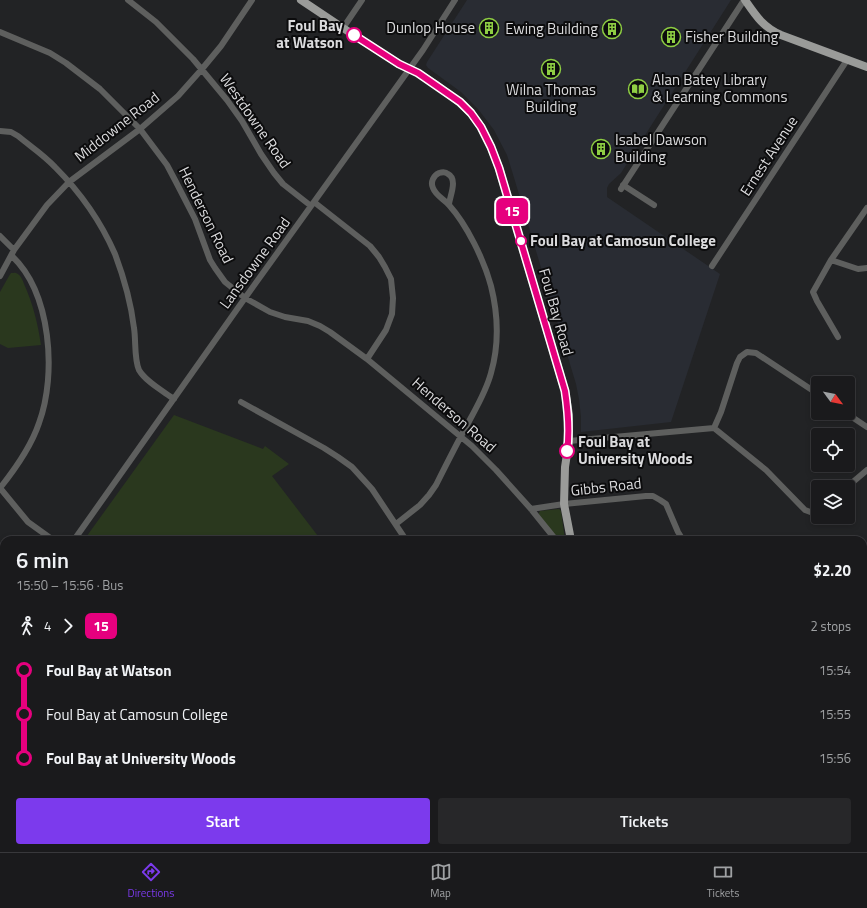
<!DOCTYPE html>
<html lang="en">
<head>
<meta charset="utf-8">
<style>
	body { margin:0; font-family:"Titillium Web",sans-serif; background:#272729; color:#f1f3f6; height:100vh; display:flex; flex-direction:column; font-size:15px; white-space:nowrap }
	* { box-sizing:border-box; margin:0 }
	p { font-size:13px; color:#9fa1a3 }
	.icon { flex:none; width:22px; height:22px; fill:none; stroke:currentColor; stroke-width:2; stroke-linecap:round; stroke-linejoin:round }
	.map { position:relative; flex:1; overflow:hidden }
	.details { position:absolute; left:0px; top:536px; width:867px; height:316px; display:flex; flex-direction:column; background:#1a1a1c; border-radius:12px 12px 0 0; box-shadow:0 2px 6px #0003,0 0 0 1px #38383b }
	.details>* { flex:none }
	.badge { padding:0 8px; border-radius:6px; font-size:14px; line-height:26px }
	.needle { width:26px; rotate:122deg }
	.buttons { position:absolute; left:811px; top:376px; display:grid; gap:8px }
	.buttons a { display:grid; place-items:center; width:44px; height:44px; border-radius:4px; background:#1a1a1c; box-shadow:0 2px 6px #0003,0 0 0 1px #38383b; font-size:20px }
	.map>.badge { position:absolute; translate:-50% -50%; box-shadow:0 0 0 2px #fff }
	.legs { display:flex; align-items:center; gap:6px; height:44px; padding:0 16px; font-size:13px }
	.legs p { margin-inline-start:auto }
	.overview { display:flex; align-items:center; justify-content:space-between; height:68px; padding:0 16px }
	h1 { font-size:22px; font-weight:600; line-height:30px }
	.button { display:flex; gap:8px; margin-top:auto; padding:8px 16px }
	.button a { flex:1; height:46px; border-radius:4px; background:#7c3aed; color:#fff; font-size:16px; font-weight:600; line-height:46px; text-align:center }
	.button a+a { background:#272729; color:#f1f3f6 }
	ul { padding:0 16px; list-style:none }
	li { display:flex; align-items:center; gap:14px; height:44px; font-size:15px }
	li i { display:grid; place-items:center; width:6px; height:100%; margin:0 5px; background:currentColor }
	li i::after { content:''; width:10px; height:10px; margin:-5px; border:3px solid; border-radius:50%; background:#1a1a1c }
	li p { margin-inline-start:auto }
	li:first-child i { background:linear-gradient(#0000 50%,currentColor 0) }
	li:last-child i { background:linear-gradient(currentColor 50%,#0000 0) }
	.menu { display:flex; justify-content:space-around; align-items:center; height:56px; border-top:1px solid #38383b; background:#1a1a1c; font-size:11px; color:#9fa1a3 }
	.menu a { display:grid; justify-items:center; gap:2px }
	.menu .current { color:#7c3aed }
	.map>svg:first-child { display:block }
	.built { fill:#292c33 }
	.green { fill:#2a381e }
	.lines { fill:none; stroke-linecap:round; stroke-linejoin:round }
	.minor { stroke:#5e5f5e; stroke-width:6 }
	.major { stroke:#9a9b99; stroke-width:8 }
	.line-1-casing { stroke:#fff; stroke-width:9 }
	.line-1 { stroke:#e6007e; stroke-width:6 }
	.stop-1-dot { fill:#fff; stroke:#e6007e; stroke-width:2 }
	.labels { text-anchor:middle; stroke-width:4; stroke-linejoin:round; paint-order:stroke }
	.stop-label { font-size:15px; font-weight:bold; fill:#dbdbdd; stroke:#0c0c0d; text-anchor:start }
	.poi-label { font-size:15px; fill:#dbdbdd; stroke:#0c0c0d; text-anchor:start }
	.street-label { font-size:15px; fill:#dbdbdd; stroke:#0c0c0d }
</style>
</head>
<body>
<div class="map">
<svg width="867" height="852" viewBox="0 0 867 852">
	<rect width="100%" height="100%" fill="#222325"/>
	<path class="built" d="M467,0H731L621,173L609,184L607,188V197L720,274L671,422L581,432V417L579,399L576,384L512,171L507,155L494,130L478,109L461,92L428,68L426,65L427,62Z
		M640,848H737L741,852H635Z"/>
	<path class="green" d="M11,273C14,273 15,272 18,274C21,276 23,281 24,284C33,304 38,324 41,345L8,348L0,344V292L9,276Z
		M174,415L263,449L265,446L289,464L272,476L321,540H84Z
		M559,509L561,511L565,540H559L539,515V513L540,511Z
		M169,848H563L566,852H173Z"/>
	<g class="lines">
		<path class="minor" d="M128,0L156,22L193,59L227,100L242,121L261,154L274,173L283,184L311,206
			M343,28L362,0
			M0,32L50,53L66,63L100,89L140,129L167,165L176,182L195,219L210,260L215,268L225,282L245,298L270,312L285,317L308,321L320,326L330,332L367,359L472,446L496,470L531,509L556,540
			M0,131L11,132L18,136C30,146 44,155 55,167C80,192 101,222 115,254C124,278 131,303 134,328C136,340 134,359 139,370C146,382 163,391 174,399
			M623,185L654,205
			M621,189L744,0
			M314,202L370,246L379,257L385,267L391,279L393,298L392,314L386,330L367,359
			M0,236L14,250
			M831,260L858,269L867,268
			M712,266L847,60
			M0,276L14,250L47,205L69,182L140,129L178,96L202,69L221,46L252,0
			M838,337L817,301L813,292L831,260L867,208
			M818,394L756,353L747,352L740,357L737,363L721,412L714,428L766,470L805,510L813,513L818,512
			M241,402L324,448L338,457L352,467L372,489L406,540
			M846,413L867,427
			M569,441L714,428
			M847,487L867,470
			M0,488C16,468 31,447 39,423C57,374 51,293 12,256
			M0,488L28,522L53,540
			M531,509L564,504L646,496H653L660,500L666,504L678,532L683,540
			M396,524L420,505L429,495L436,485C446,465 456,445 467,425C476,408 486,392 491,373C499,345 498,314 491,286C484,260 467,225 449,205C444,199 436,196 433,188C430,182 434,175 439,173C442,172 446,172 448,174C458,179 450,196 449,204
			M74,540L245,298L423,50L455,0
			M863,603L867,597
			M0,642L4,636
			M863,740L867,737
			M863,767L867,772
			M134,852L143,848"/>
		<path class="major" d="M301,0L343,28L399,64L418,73L435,84L459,102L471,113L481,127L491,147L499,168L565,391L569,415V441L565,467L564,504L571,540
			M745,0C756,16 763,27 781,35L867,67
			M0,630L4,629
			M0,648L4,653
			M0,663H4
			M155,848L158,852
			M803,848L806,852"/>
	</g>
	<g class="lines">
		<g class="line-1-casing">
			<path id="line-1" d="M354,35L399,64L418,73L460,102L471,113L481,127L491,147L499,168L565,391C568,411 570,431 567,451"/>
		</g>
		<use href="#line-1" class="line-1"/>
	</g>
	<defs>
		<g id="building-ring" transform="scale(1)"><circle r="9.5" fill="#0c0c0d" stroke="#8ece43" stroke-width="1.5"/><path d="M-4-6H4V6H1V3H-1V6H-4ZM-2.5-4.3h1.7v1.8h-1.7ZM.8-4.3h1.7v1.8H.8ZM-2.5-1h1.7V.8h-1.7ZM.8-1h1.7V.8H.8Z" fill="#8ece43"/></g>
		<g id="library-ring" transform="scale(1)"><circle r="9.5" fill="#0c0c0d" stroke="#8ece43" stroke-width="1.5"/><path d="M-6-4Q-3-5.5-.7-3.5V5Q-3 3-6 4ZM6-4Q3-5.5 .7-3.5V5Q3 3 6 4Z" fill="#8ece43"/></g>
	</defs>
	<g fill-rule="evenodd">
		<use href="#building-ring" x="489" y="28"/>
		<use href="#building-ring" x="612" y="29"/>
		<use href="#building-ring" x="671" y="37"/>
		<use href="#building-ring" x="551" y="69"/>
		<use href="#library-ring" x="638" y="89"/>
		<use href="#building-ring" x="601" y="149"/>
	</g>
	<g class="stop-1-dot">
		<circle cx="354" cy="35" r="7"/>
		<circle cx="521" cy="241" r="5"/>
		<circle cx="567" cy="451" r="7"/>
	</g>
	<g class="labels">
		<g class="stop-label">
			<text x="343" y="31" text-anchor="end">Foul Bay<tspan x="343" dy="17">at Watson</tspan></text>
			<text x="530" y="246">Foul Bay at Camosun College</text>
			<text x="578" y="447">Foul Bay at<tspan x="578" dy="17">University Woods</tspan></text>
		</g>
		<g class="poi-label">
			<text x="475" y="33" text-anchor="end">Dunlop House</text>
			<text x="598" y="34" text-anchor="end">Ewing Building</text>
			<text x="685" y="42">Fisher Building</text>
			<text x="652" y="85">Alan Batey Library<tspan x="652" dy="17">&amp; Learning Commons</tspan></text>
			<text x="551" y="95" text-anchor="middle">Wilna Thomas<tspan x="551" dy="17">Building</tspan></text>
			<text x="615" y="145">Isabel Dawson<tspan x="615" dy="17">Building</tspan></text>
		</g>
		<g class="street-label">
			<text transform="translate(255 121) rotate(55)" y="5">Westdowne Road</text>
			<text transform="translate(117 127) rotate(-38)" y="5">Middowne Road</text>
			<text transform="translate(769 156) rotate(-57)" y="5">Ernest Avenue</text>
			<text transform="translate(206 215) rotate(64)" y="5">Henderson Road</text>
			<text transform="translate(255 263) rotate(-54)" y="5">Lansdowne Road</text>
			<text transform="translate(556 312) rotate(74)" y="5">Foul Bay Road</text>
			<text transform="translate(454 415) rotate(41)" y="5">Henderson Road</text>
			<text transform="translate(606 487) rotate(-6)" y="5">Gibbs Road</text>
		</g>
	</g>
</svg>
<div class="buttons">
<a><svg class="needle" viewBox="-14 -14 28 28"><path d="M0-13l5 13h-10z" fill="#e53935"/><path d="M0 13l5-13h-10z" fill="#9fa1a3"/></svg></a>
<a><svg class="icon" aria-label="locate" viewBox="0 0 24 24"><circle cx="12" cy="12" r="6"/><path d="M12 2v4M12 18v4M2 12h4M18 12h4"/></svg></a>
<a><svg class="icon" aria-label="layers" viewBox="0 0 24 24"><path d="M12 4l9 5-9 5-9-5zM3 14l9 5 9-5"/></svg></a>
</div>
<b class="badge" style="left:512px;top:211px;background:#e6007e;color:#fff">15</b>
<section class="details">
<div class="overview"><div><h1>6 min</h1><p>15:50 – 15:56 · Bus</p></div><b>$2.20</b></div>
<div class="legs"><svg class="icon" aria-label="walk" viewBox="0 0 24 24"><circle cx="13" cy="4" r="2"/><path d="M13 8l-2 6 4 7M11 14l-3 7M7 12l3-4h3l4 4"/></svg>4<svg class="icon" aria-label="forward" viewBox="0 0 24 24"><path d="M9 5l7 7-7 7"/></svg><b class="badge" style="background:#e6007e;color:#fff">15</b><p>2 stops</p></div>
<ul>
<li><i style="color:#e6007e"></i><b>Foul Bay at Watson</b><p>15:54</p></li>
<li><i style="color:#e6007e"></i><span>Foul Bay at Camosun College</span><p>15:55</p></li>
<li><i style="color:#e6007e"></i><b>Foul Bay at University Woods</b><p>15:56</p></li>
</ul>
<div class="button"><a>Start</a><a>Tickets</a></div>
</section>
</div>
<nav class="menu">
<a class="current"><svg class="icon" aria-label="directions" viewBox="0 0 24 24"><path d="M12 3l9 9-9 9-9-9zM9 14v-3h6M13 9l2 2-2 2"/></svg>Directions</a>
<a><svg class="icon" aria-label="map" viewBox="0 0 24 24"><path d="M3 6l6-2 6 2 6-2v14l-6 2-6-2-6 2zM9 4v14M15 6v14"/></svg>Map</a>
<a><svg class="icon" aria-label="tickets" viewBox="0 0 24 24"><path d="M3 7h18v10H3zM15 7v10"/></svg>Tickets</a>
</nav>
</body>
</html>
